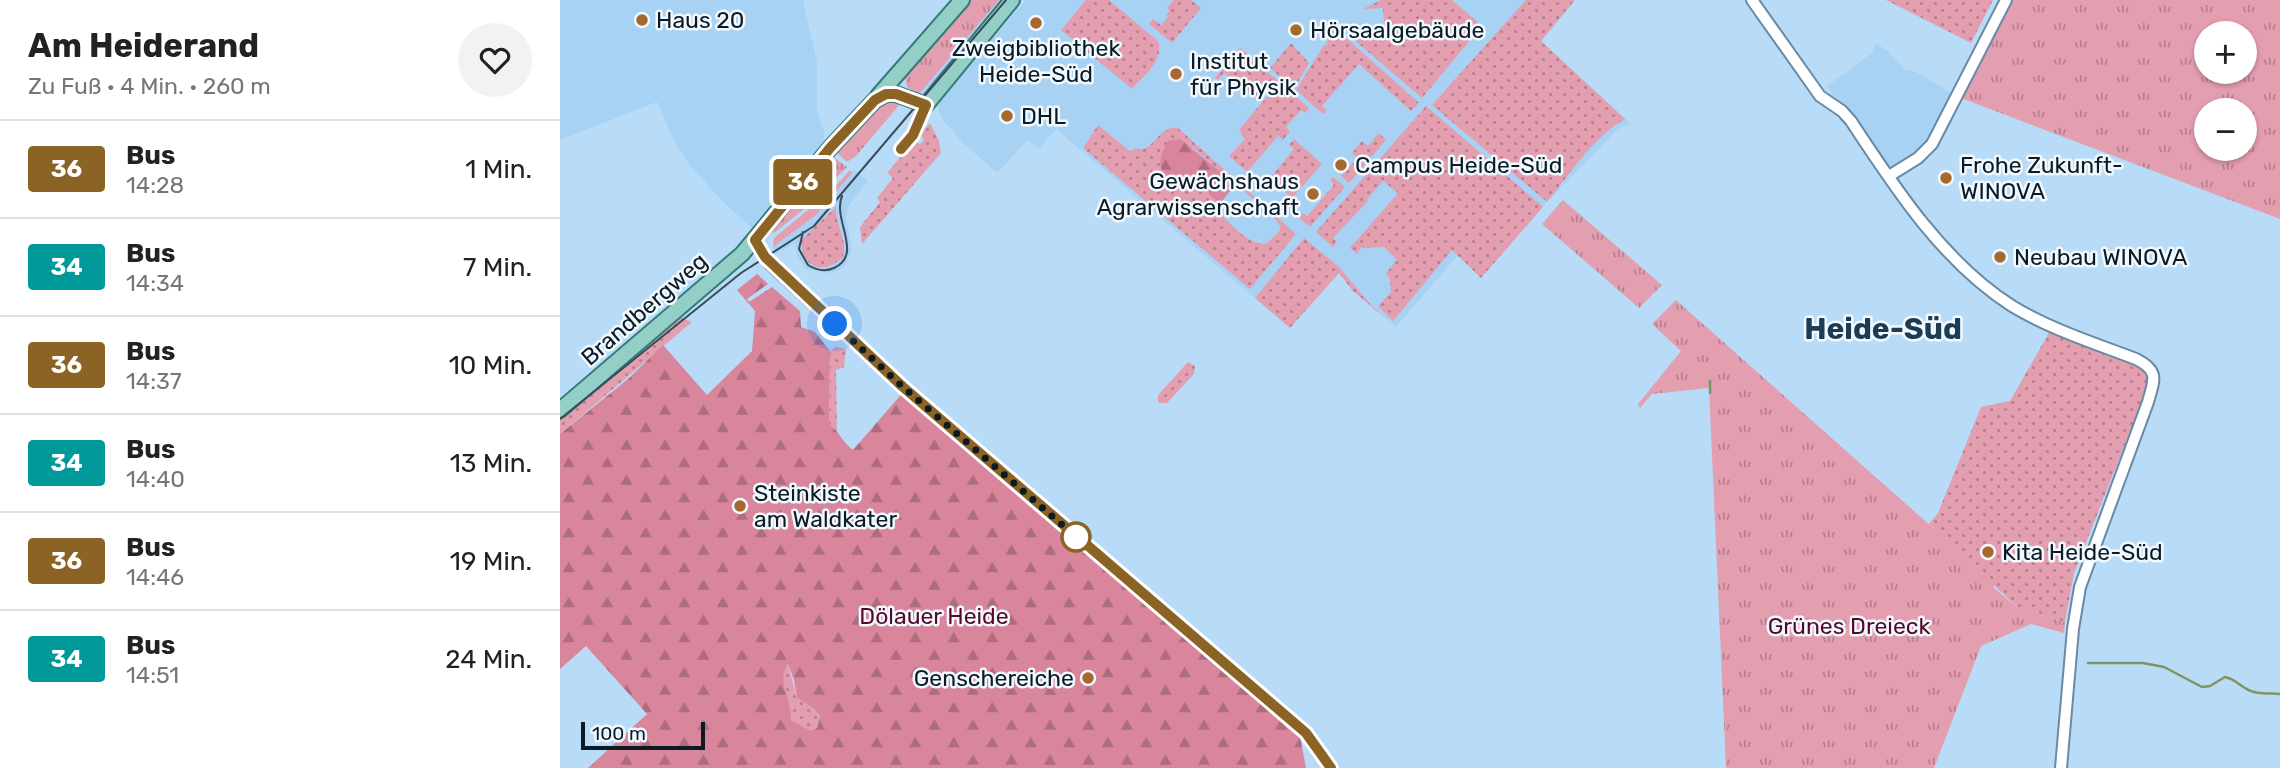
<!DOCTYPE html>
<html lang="de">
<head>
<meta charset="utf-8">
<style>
	body { margin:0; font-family:Rubik,sans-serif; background:#f2f2f2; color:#222; height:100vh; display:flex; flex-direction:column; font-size:26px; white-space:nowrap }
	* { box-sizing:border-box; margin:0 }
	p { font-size:23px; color:#767676 }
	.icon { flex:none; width:38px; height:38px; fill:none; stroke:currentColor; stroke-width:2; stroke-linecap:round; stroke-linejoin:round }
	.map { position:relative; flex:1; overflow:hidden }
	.side { display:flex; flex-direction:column; background:#fff; width:560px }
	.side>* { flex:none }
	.badge { padding:0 14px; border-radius:5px; font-size:24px; line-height:46px }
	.fabs { position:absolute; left:1634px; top:21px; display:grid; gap:14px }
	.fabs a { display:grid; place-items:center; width:63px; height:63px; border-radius:50%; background:#fff; box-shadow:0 2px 5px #0004; font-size:35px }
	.scale { position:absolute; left:21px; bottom:18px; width:124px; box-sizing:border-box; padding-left:7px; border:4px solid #0c1a24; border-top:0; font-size:19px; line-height:24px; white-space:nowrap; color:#0c1a24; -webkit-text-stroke:5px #f1f9ff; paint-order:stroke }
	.you { position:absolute; width:35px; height:35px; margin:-18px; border:5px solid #fff; border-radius:50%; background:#1a73e8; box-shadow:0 0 0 10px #1a73e833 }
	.map>.badge { position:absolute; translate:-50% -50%; box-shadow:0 0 0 4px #fff }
	.round { display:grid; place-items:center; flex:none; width:74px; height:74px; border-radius:37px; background:#f2f2f2 }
	.head { display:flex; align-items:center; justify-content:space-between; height:119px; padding:0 28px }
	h1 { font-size:33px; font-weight:700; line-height:52px }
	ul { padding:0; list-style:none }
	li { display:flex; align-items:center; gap:21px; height:98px; padding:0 28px; border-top:2px solid #e0e0e0 }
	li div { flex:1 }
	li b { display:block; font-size:26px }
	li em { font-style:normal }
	li .badge { min-width:77px; font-weight:700; text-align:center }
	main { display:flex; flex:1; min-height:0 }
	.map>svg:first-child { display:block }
	.built { fill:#a8d2f4; fill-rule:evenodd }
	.grass { fill:url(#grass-dots); fill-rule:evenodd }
	.forest { fill:url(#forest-firs); fill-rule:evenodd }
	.park { fill:url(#park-tufts); fill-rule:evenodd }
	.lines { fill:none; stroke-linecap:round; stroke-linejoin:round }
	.stream { stroke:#809461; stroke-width:2.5 }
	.minor-casing { stroke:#688aa4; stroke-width:14 }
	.major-casing { stroke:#357b75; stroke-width:18 }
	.minor { stroke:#fff; stroke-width:10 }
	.major { stroke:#93cfc6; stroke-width:14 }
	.tram { stroke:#384c5a; stroke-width:2 }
	.line-casing { stroke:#fff; stroke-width:16 }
	.line { stroke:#8b6425; stroke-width:10 }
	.walk { stroke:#0c1a24; stroke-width:7; stroke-dasharray:0 12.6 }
	.poi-dot { fill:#a6692d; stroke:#f1f9ff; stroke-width:2.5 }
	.stop-dot { fill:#fff; stroke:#8b6425; stroke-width:3.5 }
	.labels { text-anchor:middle; stroke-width:5; stroke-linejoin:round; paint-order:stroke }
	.poi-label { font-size:23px; fill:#0c1a24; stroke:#f1f9ff; text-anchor:start }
	.street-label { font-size:23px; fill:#0c1a24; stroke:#f1f9ff }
	.park-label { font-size:23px; fill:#550929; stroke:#f1f9ff }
	.district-label { font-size:30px; font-weight:bold; fill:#1c3c53; stroke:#f1f9ff }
</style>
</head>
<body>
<main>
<section class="side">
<div class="head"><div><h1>Am Heiderand</h1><p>Zu Fuß · 4 Min. · 260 m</p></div><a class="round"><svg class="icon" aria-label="heart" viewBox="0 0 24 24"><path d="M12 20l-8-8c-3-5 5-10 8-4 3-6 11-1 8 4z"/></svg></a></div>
<ul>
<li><span class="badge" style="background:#8b6425;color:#fff">36</span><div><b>Bus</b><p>14:28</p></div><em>1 Min.</em></li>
<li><span class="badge" style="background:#099;color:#fff">34</span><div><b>Bus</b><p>14:34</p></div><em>7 Min.</em></li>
<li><span class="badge" style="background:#8b6425;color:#fff">36</span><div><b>Bus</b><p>14:37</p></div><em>10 Min.</em></li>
<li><span class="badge" style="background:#099;color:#fff">34</span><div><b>Bus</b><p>14:40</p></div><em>13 Min.</em></li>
<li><span class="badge" style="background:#8b6425;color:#fff">36</span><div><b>Bus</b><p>14:46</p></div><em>19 Min.</em></li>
<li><span class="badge" style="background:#099;color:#fff">34</span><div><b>Bus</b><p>14:51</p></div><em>24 Min.</em></li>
</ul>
</section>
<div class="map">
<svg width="1720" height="768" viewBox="0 0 1720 768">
	<defs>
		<pattern id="grass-dots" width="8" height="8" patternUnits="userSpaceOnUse" patternTransform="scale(1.75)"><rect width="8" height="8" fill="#e39eb0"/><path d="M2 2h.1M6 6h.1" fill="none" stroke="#b6808f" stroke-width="1.8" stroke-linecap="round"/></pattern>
		<pattern id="forest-firs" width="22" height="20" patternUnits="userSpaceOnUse" patternTransform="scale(1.75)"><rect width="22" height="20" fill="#d9859c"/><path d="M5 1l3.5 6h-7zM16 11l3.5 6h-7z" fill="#ae6c7f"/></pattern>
		<pattern id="park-tufts" width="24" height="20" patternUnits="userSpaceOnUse" patternTransform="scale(1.75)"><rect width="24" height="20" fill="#e39eb0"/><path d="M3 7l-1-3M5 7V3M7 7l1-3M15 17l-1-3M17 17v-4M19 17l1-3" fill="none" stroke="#b6808f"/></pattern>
	</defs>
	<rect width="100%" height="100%" fill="#b8dcf8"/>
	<path class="built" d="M0,0H243L257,63V110L265,135L261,146L192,228L161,200L129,164L116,145L97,102L0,140Z
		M439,0H448L368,95L359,94Z
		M466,0H1015L981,41L1071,124L1059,128L987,202L921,278L898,255L836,327L793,291L779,273L730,328L496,129L479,149L468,140L437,173L401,141L384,121L379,112L378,99L426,32L434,37Z
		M1315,43L1328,51L1345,70L1354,71L1397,96L1371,144L1329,175L1267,86L1312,53Z
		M294,169L308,181L288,207L286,218L292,250L286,264L280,270L269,273L247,269L237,256L235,243L215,254L213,247L256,215ZM275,208L284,240L263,268L257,267L251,265L242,250L241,240Z"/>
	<path class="grass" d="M526,0H549L598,41C605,60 583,76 572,89L501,30Z
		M614,0H631L641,8L612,43L589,24L593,19L601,25L608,17L606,15L610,11L607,8Z
		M821,0H892L922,26L862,98L792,38L820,35L824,25L823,8L803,9Z
		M966,0H1015L981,41L1065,119C1033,137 1010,174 987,202L872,105Z
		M1326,0H1433L1411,43Z
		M774,27L859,103L851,111L799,64L762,106L767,111L763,114L736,90L764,45H766Z
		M731,43L749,63L734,89L710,68Z
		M680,48L717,80L700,100L664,73L658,80L655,78Z
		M719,82L749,108L745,113L741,110L726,127L730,131L723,140L718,136L687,172L669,156L685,139L679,130Z
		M866,106L983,207L921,278L892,250L833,321L818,306L831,292L830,280L826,273L837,260L824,247L801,248L797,254L790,248L838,193L823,181L807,199L808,201L773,238L777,242L773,247L756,232Z
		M370,123L379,141L381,153L302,244L300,227L320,202L317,198L333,178L327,173L355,140L360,144L364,140L360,134Z
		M538,125L571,152L574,148C595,155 597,124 618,128L736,234L690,289L523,148ZM632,147L714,217L720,226V231L706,244C686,244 672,224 658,212V202L649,195L648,189L629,177Z
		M819,133L826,140L789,183L781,176L797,158L792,153L802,141L808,146Z
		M734,139L762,164L732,198L710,178L734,149L729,145Z
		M773,177L785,187L750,227L738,217L741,212L747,216L774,185L770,180Z
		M276,207C275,224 288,239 283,257C264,276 241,268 241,240Z
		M744,238L778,266L811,305L830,322L793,291L779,273L730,328L695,298Z
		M118,317L132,322L0,434V416Z
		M1490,331L1587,371L1588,386L1514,573L1505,622L1458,608L1369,524L1378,513L1421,407L1450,401Z
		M276,347L286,349L284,367L276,370L277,430L269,423L270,351Z
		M628,362L635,366L634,374L607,403H600L597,399L599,394Z
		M228,664L237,698L253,708L260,716L257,728L251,731L231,720C227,702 217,680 228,664Z"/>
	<path class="forest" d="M620,139L676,184L662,201L658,202L649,195L648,189L629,177L621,180H608C596,167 600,156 608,141Z
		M197,274L208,284L187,299L189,302L212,287L240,311L241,327L255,332L270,351L269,423C279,431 282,442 293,450L345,390L739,731L746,768H28L87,714L26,646L0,669V434L68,379L103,345L147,395L192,351L195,311L177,290ZM228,664L234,680L237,698L253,708L260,716L257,728L251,731L231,720C232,701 216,681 228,664Z"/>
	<path class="park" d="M406,0H439L359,94L347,87L344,72Z
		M1451,0H1720V219L1401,98ZM1647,33H1685V72H1647ZM1647,110H1685V149H1647Z
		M326,98L341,103L296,156L287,162L275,151Z
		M273,157L287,167L248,206L214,233L212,231L214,227Z
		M290,170L292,173L256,215L213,247L214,238L272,190Z
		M1003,200L1102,285L1079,308L982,224Z
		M1116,300L1434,582V588L1458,608L1505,622L1504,633L1471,624L1421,646L1374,768H1166L1149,388L1092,394L1080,408L1078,404L1121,351L1092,324Z"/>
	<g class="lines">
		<path class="stream" d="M1150,393V381
			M1528,663H1583L1604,667L1642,687L1650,686L1665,677C1674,679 1677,683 1685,688C1695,695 1709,693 1720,694"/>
		<g class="minor-casing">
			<path id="minor" d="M1192,0L1260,96L1282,111L1291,121C1335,188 1383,262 1452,306C1490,329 1534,343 1576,359C1600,371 1594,380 1588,402L1520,587L1513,629L1501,768
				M1329,176L1358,158L1372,144L1446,0
				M195,240L210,264L343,387L746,733L771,768"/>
		</g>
		<g class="major-casing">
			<path id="major" d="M318,96L402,0
				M0,410L182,254L270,148L315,100L326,94H336L366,105L452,0"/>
		</g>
		<use href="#minor" class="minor"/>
		<use href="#major" class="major"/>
		<path class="tram" d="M243,232L239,249L248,265C256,270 265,272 274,268C304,254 272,220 282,196
			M0,419L181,273L254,226L446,0"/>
	</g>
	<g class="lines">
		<g class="line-casing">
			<path id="line" d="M341,149L353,135L366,105L336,94H326L315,100L270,148L195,240L205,257L343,387L746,733L771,768"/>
		</g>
		<use href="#line" class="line"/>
		<path class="walk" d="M275,324L343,387L516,537"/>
	</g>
	<g class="poi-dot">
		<circle cx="82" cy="20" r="7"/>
		<circle cx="476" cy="23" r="7"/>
		<circle cx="736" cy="30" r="7"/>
		<circle cx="616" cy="74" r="7"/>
		<circle cx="447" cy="116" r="7"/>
		<circle cx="781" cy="165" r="7"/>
		<circle cx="1386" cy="178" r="7"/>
		<circle cx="753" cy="194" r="7"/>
		<circle cx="1440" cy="257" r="7"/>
		<circle cx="180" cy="506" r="7"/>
		<circle cx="1428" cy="552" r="7"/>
		<circle cx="528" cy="678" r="7"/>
	</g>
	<circle class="stop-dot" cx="516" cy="537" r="14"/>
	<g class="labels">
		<g class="poi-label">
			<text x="96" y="28">Haus 20</text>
			<text x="750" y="38">Hörsaalgebäude</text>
			<text x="476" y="56" text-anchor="middle">Zweigbibliothek<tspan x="476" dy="26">Heide-Süd</tspan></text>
			<text x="630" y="69">Institut<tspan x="630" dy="26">für Physik</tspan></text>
			<text x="461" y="124">DHL</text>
			<text x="795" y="173">Campus Heide-Süd</text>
			<text x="1400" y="173">Frohe Zukunft-<tspan x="1400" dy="26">WINOVA</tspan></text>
			<text x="739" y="189" text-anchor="end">Gewächshaus<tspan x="739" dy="26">Agrarwissenschaft</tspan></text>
			<text x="1454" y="265">Neubau WINOVA</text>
			<text x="194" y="501">Steinkiste<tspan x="194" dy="26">am Waldkater</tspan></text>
			<text x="1442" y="560">Kita Heide-Süd</text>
			<text x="514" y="686" text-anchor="end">Genschereiche</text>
		</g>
		<g class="street-label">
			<text transform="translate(84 309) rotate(-41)" y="8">Brandbergweg</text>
		</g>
		<g class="park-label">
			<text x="374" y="624">Dölauer Heide</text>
			<text x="1289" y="634">Grünes Dreieck</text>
		</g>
		<g class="district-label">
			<text x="1323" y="339">Heide-Süd</text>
		</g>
	</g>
</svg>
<div class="fabs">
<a>+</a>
<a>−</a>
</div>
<div class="scale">100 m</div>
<div class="you" style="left:275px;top:324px"></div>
<b class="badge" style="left:243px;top:182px;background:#8b6425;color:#fff">36</b>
</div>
</main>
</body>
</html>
